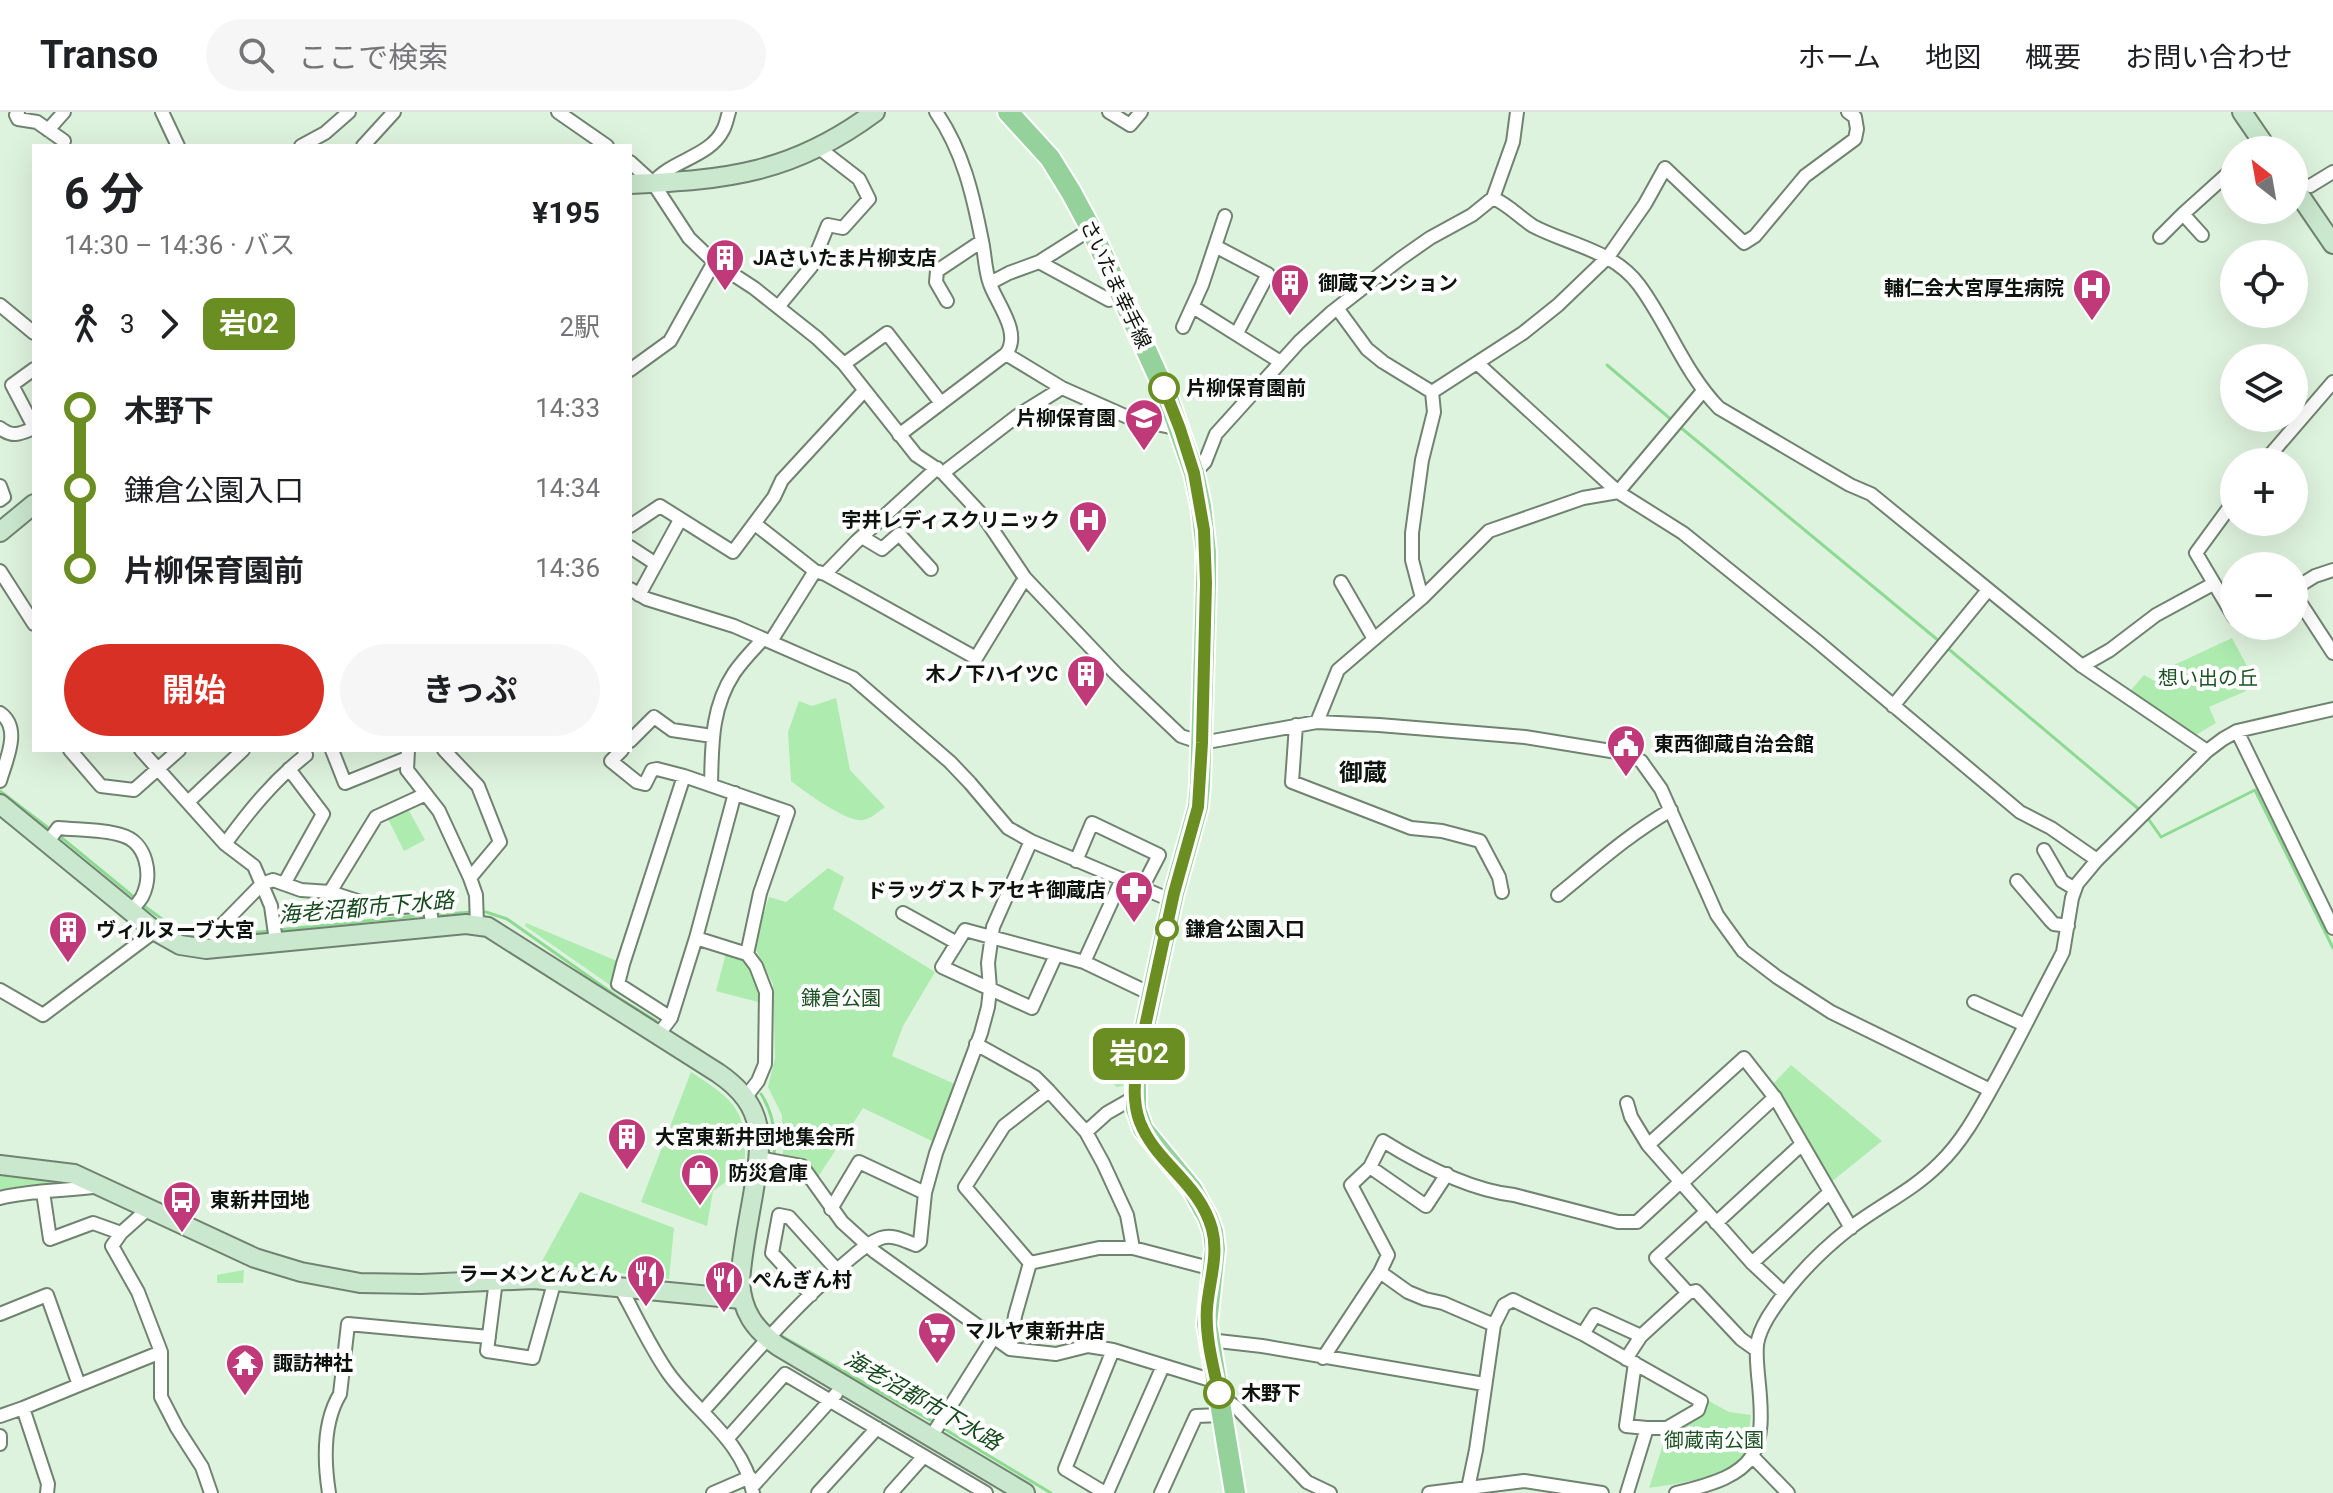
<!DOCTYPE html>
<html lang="ja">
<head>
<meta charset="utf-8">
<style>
	body { margin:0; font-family:Roboto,"Noto Sans JP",sans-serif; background:#f6f6f6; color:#202124; height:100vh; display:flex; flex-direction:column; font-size:30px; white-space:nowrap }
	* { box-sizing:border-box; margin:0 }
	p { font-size:26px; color:#757577 }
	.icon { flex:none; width:44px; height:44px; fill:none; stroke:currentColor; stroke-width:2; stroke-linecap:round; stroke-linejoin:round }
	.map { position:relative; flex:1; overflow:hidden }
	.panel { position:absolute; left:32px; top:32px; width:600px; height:608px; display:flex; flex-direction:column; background:#fff; border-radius:0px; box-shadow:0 8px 32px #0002 }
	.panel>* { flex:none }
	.badge { padding:0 16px; border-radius:12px; font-size:28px; line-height:52px }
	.needle { width:52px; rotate:329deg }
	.controls { position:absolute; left:2220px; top:24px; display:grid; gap:16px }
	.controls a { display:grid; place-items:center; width:88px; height:88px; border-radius:50%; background:#fff; box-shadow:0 8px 32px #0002; font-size:40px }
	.map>.badge { position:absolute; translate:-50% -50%; box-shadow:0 0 0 4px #fff }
	.legs { display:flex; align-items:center; gap:12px; height:88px; padding:0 32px; font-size:26px }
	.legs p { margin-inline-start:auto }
	.summary { display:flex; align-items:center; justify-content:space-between; height:136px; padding:0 32px }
	h1 { font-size:44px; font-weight:700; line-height:60px }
	.action { display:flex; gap:16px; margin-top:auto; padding:16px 32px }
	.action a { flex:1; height:92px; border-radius:48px; background:#d93025; color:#fff; font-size:32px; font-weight:700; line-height:92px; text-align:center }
	.action a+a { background:#f6f6f6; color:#202124 }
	ul { padding:0 32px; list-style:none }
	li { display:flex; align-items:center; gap:28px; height:80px; font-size:30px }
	li i { display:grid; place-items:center; width:12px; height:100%; margin:0 10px; background:currentColor }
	li i::after { content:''; width:20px; height:20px; margin:-10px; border:6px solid; border-radius:50%; background:#fff }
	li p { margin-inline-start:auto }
	li:first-child i { background:linear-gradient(#0000 50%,currentColor 0) }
	li:last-child i { background:linear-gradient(currentColor 50%,#0000 0) }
	header { display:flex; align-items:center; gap:48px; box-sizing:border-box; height:112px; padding:0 40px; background:#fff; border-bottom:2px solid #e0e0e0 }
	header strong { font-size:38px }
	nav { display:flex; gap:44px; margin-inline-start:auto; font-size:28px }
	.search { width:560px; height:72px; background:#f6f6f6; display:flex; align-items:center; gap:20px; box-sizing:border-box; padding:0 28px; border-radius:44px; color:#757577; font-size:30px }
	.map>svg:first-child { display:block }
	.green { fill:#adebaf }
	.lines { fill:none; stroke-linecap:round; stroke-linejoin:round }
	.stream { stroke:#8dda92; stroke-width:3 }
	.street-casing { stroke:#708370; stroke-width:16 }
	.secondary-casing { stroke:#708370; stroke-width:22 }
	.primary-casing { stroke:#fff; stroke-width:24 }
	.street { stroke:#fff; stroke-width:12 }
	.secondary { stroke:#cae8cd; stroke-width:18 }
	.primary { stroke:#94d19b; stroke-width:20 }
	.line-1-casing { stroke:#fff; stroke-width:18 }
	.line-1 { stroke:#6b8e23; stroke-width:12 }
	.stop-1-dot { fill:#fff; stroke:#6b8e23; stroke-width:4 }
	.labels { text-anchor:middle; stroke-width:8; stroke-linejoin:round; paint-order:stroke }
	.poi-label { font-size:20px; font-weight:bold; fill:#0d140d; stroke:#fff; text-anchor:start }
	.street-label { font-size:20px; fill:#0d140d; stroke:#fff }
	.stop-label { font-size:20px; font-weight:bold; fill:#0d140d; stroke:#fff; text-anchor:start }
	.park-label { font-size:20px; fill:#1d5224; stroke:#fff }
	.water-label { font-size:22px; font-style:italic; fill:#154b1c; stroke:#fff }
	.quarter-label { font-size:24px; font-weight:bold; fill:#0d140d; stroke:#fff }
</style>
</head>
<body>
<header>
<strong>Transo</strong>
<div class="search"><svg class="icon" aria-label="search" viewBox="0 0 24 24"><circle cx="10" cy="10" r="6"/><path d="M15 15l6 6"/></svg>ここで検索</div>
<nav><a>ホーム</a><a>地図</a><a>概要</a><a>お問い合わせ</a></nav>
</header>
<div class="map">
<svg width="2333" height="1381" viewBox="0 0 2333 1381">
	<rect width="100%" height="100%" fill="#def3de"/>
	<path class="green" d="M2232,526L2248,556L2237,562L2246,579L2209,595L2216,611L2196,623L2130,579L2144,563L2165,575L2180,566L2174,553Z
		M836,586L850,658L885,695C879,699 871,707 863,708C847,711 804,679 791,669L788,620L799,589L812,594Z
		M407,695L425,728L404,739L387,705Z
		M828,756L844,765L833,797L935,860L903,914L892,944L957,973L934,1030L863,996L818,1065L803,1049L783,1043L782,1003L768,975L775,946L773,872L754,834L769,785L786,790Z
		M526,811L617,849L610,873L525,814Z
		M726,841L744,845L758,875V890L716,879Z
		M1791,953L1882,1029L1830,1071L1772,973Z
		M1109,955L1125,966L1123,974L1117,975L1102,963Z
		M691,960C737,990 749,1000 744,1057L713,1079L707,1114L641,1090Z
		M0,1063L67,1070L64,1072L20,1074L0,1080Z
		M580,1080L674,1116L669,1167L541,1151Z
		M244,1158L243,1171H217V1163Z
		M1707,1288L1729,1300L1751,1303C1749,1315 1749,1331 1744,1342C1733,1366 1672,1372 1649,1376L1667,1320Z"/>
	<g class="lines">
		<path class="stream" d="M1607,253L1674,310
			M1680,315L1939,529
			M1945,534L2141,699
			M0,679L51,718
			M2147,705L2161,725L2255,678L2333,836
			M57,722L135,786
			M140,791L184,823L210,825
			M481,800H486L507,807L619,886L656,909
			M433,803L473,800
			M277,818L425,803
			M218,824L270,819
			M761,982C773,1000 776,1022 774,1044
			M778,1222L935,1311
			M941,1315L1051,1381"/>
		<g class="street-casing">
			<path id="street" d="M18,0L16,3L18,7L37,10L64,29
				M162,0L178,34
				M558,0L607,34
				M1109,0L1130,13L1141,0
				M48,18L64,0
				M301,34L325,21L349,0
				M363,34L394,0
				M630,50L653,71L689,126L714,150L754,176L817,226L844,252L916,343L943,361L984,405L1025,466L1116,562L1181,624L1202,631L1317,610L1379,613L1525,625L1617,640L1641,649L1661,677L1717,803L1743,839L1777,865L1831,900L1990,978
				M653,71C671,48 710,45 723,18C726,13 727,6 729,0
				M2310,74L2333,60
				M1493,86C1509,93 1519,105 1533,114C1569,133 1613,138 1639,173C1668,212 1684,260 1719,296L1850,373L1871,382L2082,554L2207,639
				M2202,123L2183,102L2234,56
				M2160,125L2183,102
				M1215,134L1268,162L1237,221
				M1039,150L1109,188L1121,184
				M990,171L1009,161L1039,150L1091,117
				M947,189L936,170L937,159L982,129
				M0,193L34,221
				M778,195L811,155L828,113L843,116L869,87L859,67L819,36
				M1193,195L1279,249
				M1337,196L1367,237L1383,250L1432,280
				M1183,215L1202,173L1225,104
				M1006,242L1062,276L1132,307L1180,317
				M1477,251L1618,380L1683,421L1818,530L2020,700L2051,716L2097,748
				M844,252L887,221L941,291
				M34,257L12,273L34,315
				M630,258L670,229L714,150
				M1432,280L1523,221L1558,193L1608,145L1645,92L1665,56L1744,131L1755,124L1805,64L1855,27L1857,17L1855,5L1848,0
				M0,316C13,326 20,322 34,316
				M899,323L1006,242C1022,221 997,192 990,172C985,159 985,143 982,129C973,83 963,39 936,0
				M2264,350L2333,270
				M943,361L1017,304L1062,276
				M1194,361L1205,350L1216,322L1299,230L1332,200L1400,147L1430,126L1472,103L1493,86L1513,30L1517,0
				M0,374L4,385L0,388
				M2234,389L2196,441L2234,505
				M755,412L815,459L825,462L976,546L1025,466
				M630,414L660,394L733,440L774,385L782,368L864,279
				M862,425L882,437L899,422L931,457
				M630,435L656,452
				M0,459L34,512
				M825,462L856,430L937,356
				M1341,470L1374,527
				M630,477L647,487L734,514L853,566L950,650L970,671L1008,716L1031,729L1173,789
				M2294,477L2315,464L2333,458
				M2294,481L2333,541
				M639,483L680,408
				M1422,486L1412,448V421L1422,348L1434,300L1432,280
				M771,529L815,459
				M2082,554L2110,538L2156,503L2213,472
				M1893,594L1988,478
				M0,601C22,616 6,648 0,669
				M1317,610L1338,558L1422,486L1489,419L1583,386L1618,380L1703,279
				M1296,613L1292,670L1411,716L1442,719L1480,729L1499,765L1502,780
				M2237,619L2333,816
				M630,629L654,605L672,618L712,624
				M70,638L101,674L134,678L179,638
				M141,638L225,732L254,754L271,794L276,829
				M332,638L345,671L407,646
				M408,638L407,658L439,699L470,766L476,783L477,813
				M444,638L478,674L500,730L470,766
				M622,638L611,649L637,670L645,672L652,658L657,657L684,664
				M711,673C712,633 711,596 734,561C742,549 753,538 763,527
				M188,690L243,638
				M47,731L58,716C78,718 101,717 121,723C147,730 153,763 142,785C139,790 134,795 130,800
				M225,732C249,699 274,668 306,643L304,638
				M2044,738L2062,769L2075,777
				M1076,749L1092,711L1159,743L1142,776
				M2017,769L2051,809L2054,812L2068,814
				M284,772L323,702L289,657
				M330,780L376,795L388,796L429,793L433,815
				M1558,783C1595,753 1629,722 1671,698
				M903,801L957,831
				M213,822L262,772L273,768L301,778L330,780L376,705L426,682
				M696,826L747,842L756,854L766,880L765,952L758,969L745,986
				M1056,843L1032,896L942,855L965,818L1084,850L1153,883
				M1084,850L1122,767
				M0,878L43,903L155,819
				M1974,890L2025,913
				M671,906L696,826L735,681
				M658,923L671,906L618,872L623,852L684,664L788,700L760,781L747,842
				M976,932L1035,965L1049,979
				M1627,991L1631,1005L1648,1033
				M1086,1020L1107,1001L1135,985
				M759,1046L802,1054L842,1110L875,1140L1010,1237L1056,1242L1088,1234L1113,1238L1217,1270
				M1370,1055L1426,1094L1447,1062
				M43,1080L50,1127L93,1111L121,1121
				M0,1086C32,1078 67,1079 100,1074
				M148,1097L121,1121L112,1134L138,1180L161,1240V1285L177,1316L202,1355L211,1381
				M831,1097L859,1050L925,1081
				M1706,1100L1656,1146L1688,1181L1696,1179L1741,1227L1755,1237
				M1716,1111L1802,1032
				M1133,1136L1127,1103L1103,1051L1086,1020L1049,979L1004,1014L965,1075L1030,1151L1099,1136H1133L1213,1157
				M1752,1151L1830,1080
				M1380,1160L1408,1180L1425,1187L1443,1191L1494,1213
				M496,1168L487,1239L533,1246L555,1168
				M620,1175C635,1202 651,1237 669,1262C698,1302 744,1329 753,1381
				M1784,1181L1752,1151L1648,1033L1744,946L1776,987L1851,1116
				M811,1183L772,1141L779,1103L789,1105L837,1158
				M0,1202L47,1183L79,1273L161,1240
				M1583,1222L1595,1203L1641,1224
				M1209,1228L1262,1234L1484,1272
				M1010,1237L1015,1204L1030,1151
				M1323,1246L1380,1160L1388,1143L1351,1073L1370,1055L1383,1029C1420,1052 1469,1078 1514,1083L1618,1110H1637L1676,1074L1681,1072L1775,985
				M1626,1247L1641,1224L1688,1181
				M1220,1284L1236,1295L1307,1370L1330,1381
				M23,1296L79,1273
				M703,1299C749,1248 793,1195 845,1151C856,1142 867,1131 881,1126C893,1122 905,1129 916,1133L920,1130L925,1081L936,1041L981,921L988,895L990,877L988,851L993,815L1031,729
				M0,1304L23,1296L48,1372L47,1381
				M0,1324V1332
				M931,1325L994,1225
				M727,1327L785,1262L986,1381
				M1753,1345L1788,1381
				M752,1375L836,1282
				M329,1381C324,1349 323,1310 340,1282L348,1212L489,1225
				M713,1381L750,1365
				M818,1381L877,1316
				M891,1381L924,1344
				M1105,1381L1065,1357L1113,1238
				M1107,1381L1163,1254
				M1161,1381L1196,1304L1222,1303
				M1429,1381L1524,1369L1602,1381
				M1467,1381L1476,1338L1494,1213L1504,1193L1513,1188L1583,1222L1701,1289L1698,1298L1667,1316H1647
				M1627,1381L1647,1316L1626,1314L1635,1251
				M1676,1381C1758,1362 1767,1344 1758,1263C1756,1237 1754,1229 1768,1205C1790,1170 1818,1141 1850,1116C1880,1093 1912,1079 1939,1052C1961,1031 1976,1004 1991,977C2015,935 2036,891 2059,848L2063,840L2072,786L2077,772L2097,748L2207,639L2223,627L2237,619L2333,597"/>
		</g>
		<g class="secondary-casing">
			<path id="secondary" d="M2242,0L2268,38
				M630,72C728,68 793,61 875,0
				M2294,75L2333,132
				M0,420L34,392
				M0,692L155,819L180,833L206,837L466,812L488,815L718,961C768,995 762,1029 753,1083C748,1112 742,1140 740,1170C742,1199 754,1217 778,1234L1025,1381
				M0,1053L74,1062L255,1146L301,1160L360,1171L421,1172L534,1167L741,1187"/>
		</g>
		<g class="primary-casing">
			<path id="primary" d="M1008,0L1050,46L1071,80L1091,117L1168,286L1194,361L1201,394L1206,440V471L1200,673L1198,695L1174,781L1136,956V997L1143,1017L1192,1077L1208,1106L1213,1120L1215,1137L1207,1212L1235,1381"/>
		</g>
		<use href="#street" class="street"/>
		<use href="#secondary" class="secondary"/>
		<use href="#primary" class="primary"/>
	</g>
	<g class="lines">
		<g class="line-1-casing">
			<path id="line-1" d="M1164,276L1180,317L1194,361L1204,418L1206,471L1202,631L1198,695L1174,781L1136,956C1134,976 1133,998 1143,1017C1161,1054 1200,1073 1212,1117C1219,1143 1209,1170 1207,1196C1205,1224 1213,1254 1219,1281"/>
		</g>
		<use href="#line-1" class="line-1"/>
	</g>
	<defs>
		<g id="building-pin" transform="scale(2)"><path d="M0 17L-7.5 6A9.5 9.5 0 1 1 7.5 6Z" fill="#c03979" stroke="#fff"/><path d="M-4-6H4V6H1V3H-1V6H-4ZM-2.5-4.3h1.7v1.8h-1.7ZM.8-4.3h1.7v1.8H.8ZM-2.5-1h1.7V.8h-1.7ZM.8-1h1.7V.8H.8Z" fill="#fff"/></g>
		<g id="hospital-pin" transform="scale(2)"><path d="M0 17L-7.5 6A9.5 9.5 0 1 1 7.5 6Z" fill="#c03979" stroke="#fff"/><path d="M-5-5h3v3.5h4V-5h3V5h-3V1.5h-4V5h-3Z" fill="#fff"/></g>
		<g id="school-pin" transform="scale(2)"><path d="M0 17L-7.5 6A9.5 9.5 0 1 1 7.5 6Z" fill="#c03979" stroke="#fff"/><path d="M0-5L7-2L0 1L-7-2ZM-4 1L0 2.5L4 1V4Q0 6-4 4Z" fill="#fff"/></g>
		<g id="civic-pin" transform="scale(2)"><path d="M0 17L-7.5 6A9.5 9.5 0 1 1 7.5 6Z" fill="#c03979" stroke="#fff"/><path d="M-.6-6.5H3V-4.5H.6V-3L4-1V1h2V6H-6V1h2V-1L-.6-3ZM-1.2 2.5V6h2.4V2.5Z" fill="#fff"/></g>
		<g id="pharmacy-pin" transform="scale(2)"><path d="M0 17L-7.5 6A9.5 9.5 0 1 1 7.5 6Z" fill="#c03979" stroke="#fff"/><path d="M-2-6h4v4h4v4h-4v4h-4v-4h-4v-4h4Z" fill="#fff"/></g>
		<g id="shop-pin" transform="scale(2)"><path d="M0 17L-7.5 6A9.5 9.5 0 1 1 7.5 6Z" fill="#c03979" stroke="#fff"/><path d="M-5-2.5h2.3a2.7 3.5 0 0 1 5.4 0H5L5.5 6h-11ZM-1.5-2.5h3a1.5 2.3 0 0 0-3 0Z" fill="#fff"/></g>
		<g id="bus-pin" transform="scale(2)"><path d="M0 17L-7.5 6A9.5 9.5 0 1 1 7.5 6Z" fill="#c03979" stroke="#fff"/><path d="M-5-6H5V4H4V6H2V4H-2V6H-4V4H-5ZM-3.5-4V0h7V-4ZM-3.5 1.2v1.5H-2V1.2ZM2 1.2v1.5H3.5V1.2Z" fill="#fff"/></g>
		<g id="restaurant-pin" transform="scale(2)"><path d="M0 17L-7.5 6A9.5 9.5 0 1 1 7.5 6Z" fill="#c03979" stroke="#fff"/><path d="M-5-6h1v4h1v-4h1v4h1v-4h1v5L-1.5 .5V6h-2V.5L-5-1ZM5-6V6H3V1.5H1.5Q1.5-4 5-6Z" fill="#fff"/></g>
		<g id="supermarket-pin" transform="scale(2)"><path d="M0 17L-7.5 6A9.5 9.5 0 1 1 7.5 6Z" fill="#c03979" stroke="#fff"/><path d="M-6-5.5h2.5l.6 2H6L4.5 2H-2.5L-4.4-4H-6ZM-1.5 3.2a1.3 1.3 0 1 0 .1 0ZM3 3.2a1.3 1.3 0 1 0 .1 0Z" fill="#fff"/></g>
		<g id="temple-pin" transform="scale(2)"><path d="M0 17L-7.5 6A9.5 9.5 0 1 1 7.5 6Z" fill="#c03979" stroke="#fff"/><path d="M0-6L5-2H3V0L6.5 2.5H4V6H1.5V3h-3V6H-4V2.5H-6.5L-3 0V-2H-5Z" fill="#fff"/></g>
	</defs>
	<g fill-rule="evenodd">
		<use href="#building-pin" x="725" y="146"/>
		<use href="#building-pin" x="1290" y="171"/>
		<use href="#hospital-pin" x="2092" y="176"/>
		<use href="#school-pin" x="1144" y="306"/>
		<use href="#hospital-pin" x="1088" y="408"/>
		<use href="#building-pin" x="1086" y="562"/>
		<use href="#civic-pin" x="1626" y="632"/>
		<use href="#pharmacy-pin" x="1134" y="778"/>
		<use href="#building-pin" x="68" y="818"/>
		<use href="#building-pin" x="627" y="1025"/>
		<use href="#shop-pin" x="700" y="1061"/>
		<use href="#bus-pin" x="182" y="1088"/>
		<use href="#restaurant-pin" x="646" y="1162"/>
		<use href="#restaurant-pin" x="724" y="1168"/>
		<use href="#supermarket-pin" x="937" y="1219"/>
		<use href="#temple-pin" x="245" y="1251"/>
	</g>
	<g class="stop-1-dot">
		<circle cx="1164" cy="276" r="14"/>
		<circle cx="1167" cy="817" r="10"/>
		<circle cx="1219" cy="1281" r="14"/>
	</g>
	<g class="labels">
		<g class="poi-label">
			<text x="753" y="153">JAさいたま片柳支店</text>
			<text x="1318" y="178">御蔵マンション</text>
			<text x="2064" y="183" text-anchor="end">輔仁会大宮厚生病院</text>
			<text x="1116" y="313" text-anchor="end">片柳保育園</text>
			<text x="1060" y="415" text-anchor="end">宇井レディスクリニック</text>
			<text x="1058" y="569" text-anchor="end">木ノ下ハイツC</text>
			<text x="1654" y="639">東西御蔵自治会館</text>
			<text x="1106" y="785" text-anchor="end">ドラッグストアセキ御蔵店</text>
			<text x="96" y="825">ヴィルヌーブ大宮</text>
			<text x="655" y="1032">大宮東新井団地集会所</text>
			<text x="728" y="1068">防災倉庫</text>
			<text x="210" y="1095">東新井団地</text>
			<text x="618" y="1169" text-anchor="end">ラーメンとんとん</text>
			<text x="752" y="1175">ぺんぎん村</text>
			<text x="965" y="1226">マルヤ東新井店</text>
			<text x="273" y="1258">諏訪神社</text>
		</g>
		<g class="street-label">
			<text transform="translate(1116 172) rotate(65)" y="7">さいたま幸手線</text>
		</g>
		<g class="stop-label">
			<text x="1186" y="283">片柳保育園前</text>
			<text x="1185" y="824">鎌倉公園入口</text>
			<text x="1241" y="1288">木野下</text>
		</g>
		<g class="park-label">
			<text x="2208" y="573">想い出の丘</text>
			<text x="841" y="893">鎌倉公園</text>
			<text x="1714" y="1335">御蔵南公園</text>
		</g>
		<g class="water-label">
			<text transform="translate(366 795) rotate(-5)" y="8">海老沼都市下水路</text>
			<text transform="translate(923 1288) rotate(30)" y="8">海老沼都市下水路</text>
		</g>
		<g class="quarter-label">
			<text x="1363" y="669">御蔵</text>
		</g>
	</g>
</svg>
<div class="controls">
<a><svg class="needle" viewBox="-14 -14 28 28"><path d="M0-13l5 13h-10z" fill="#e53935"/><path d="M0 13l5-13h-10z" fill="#757577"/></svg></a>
<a><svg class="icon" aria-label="locate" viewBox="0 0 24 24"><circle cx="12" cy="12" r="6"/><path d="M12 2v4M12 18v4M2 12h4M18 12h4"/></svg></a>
<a><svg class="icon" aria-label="layers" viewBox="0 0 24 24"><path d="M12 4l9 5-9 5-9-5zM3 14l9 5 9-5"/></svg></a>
<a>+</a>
<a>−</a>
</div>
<b class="badge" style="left:1139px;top:942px;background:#6b8e23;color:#fff">岩02</b>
<section class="panel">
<div class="summary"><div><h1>6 分</h1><p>14:30 – 14:36 · バス</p></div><b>¥195</b></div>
<div class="legs"><svg class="icon" aria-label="walk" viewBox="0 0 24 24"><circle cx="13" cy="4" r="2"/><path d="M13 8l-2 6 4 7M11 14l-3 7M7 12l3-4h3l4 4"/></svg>3<svg class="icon" aria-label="forward" viewBox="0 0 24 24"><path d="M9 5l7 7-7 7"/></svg><b class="badge" style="background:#6b8e23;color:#fff">岩02</b><p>2駅</p></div>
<ul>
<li><i style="color:#6b8e23"></i><b>木野下</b><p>14:33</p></li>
<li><i style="color:#6b8e23"></i><span>鎌倉公園入口</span><p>14:34</p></li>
<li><i style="color:#6b8e23"></i><b>片柳保育園前</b><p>14:36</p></li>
</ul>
<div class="action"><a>開始</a><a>きっぷ</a></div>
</section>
</div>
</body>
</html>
